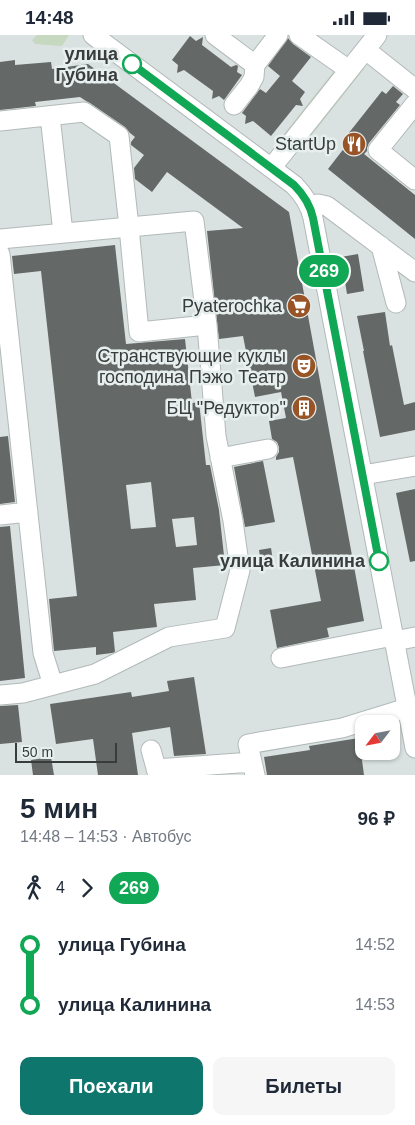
<!DOCTYPE html>
<html lang="ru">
<head>
<meta charset="utf-8">
<style>
	body { margin:0; font-family:Helvetica,sans-serif; background:#f6f6f7; color:#1f2937; height:100vh; display:flex; flex-direction:column; font-size:19px; white-space:nowrap }
	* { box-sizing:border-box; margin:0 }
	p { font-size:16px; color:#747a83 }
	.icon { flex:none; width:28px; height:28px; fill:none; stroke:currentColor; stroke-width:2; stroke-linecap:round; stroke-linejoin:round }
	.map { position:relative; height:740px; overflow:hidden }
	.side { display:flex; flex-direction:column; background:#fff; flex:1 }
	.side>* { flex:none }
	.badge { padding:0 10px; border-radius:16px; font-size:18px; line-height:32px }
	.needle { width:32px; rotate:238deg }
	.controls { position:absolute; left:355px; top:680px; display:grid; gap:10px }
	.controls a { display:grid; place-items:center; width:45px; height:45px; border-radius:10px; background:#fff; box-shadow:0 1px 4px #0004; font-size:25px }
	.scale { position:absolute; left:15px; bottom:12px; width:102px; box-sizing:border-box; padding-left:5px; border:2px solid #393c3c; border-top:0; font-size:14px; line-height:18px; white-space:nowrap; color:#393c3c; -webkit-text-stroke:4px #e7efee; paint-order:stroke }
	.map>.badge { position:absolute; translate:-50% -50%; box-shadow:0 0 0 2px #fff }
	.legs { display:flex; align-items:center; gap:8px; height:55px; padding:0 20px; font-size:16px }
	.legs p { margin-inline-start:auto }
	.head { display:flex; align-items:center; justify-content:space-between; height:85px; padding:0 20px }
	h1 { font-size:28px; font-weight:600; line-height:38px }
	.button { display:flex; gap:10px; margin-top:auto; padding:10px 20px }
	.button a { flex:1; height:58px; border-radius:10px; background:#0f766e; color:#fff; font-size:20px; font-weight:600; line-height:58px; text-align:center }
	.button a+a { background:#f6f6f7; color:#1f2937 }
	ul { padding:0 20px; list-style:none }
	li { display:flex; align-items:center; gap:18px; height:60px; font-size:19px }
	li i { display:grid; place-items:center; width:8px; height:100%; margin:0 6px; background:currentColor }
	li i::after { content:''; width:12px; height:12px; margin:-6px; border:4px solid; border-radius:50%; background:#fff }
	li p { margin-inline-start:auto }
	li:first-child i { background:linear-gradient(#0000 50%,currentColor 0) }
	li:last-child i { background:linear-gradient(currentColor 50%,#0000 0) }
	.status { display:flex; justify-content:space-between; align-items:center; height:35px; padding:0 25px; background:#fff; direction:ltr }
	.status svg { height:14px; fill:currentColor }
	.map>svg:first-child { display:block }
	.green { fill:#c7d8c0 }
	.building { fill:#646967; fill-rule:evenodd }
	.lines { fill:none; stroke-linecap:round; stroke-linejoin:round }
	.minor-casing { stroke:#b2b9b9; stroke-width:21 }
	.minor { stroke:#fff; stroke-width:19 }
	.line-1-casing { stroke:#fff; stroke-width:11 }
	.line-1 { stroke:#10a855; stroke-width:8 }
	.stop-1-dot { fill:#fff; stroke:#10a855; stroke-width:2.5 }
	.labels { text-anchor:middle; stroke-width:5; stroke-linejoin:round; paint-order:stroke }
	.stop-label { font-size:18px; font-weight:bold; fill:#393c3c; stroke:#e7efee; text-anchor:end }
	.poi-label { font-size:18px; fill:#393c3c; stroke:#e7efee; text-anchor:end }
</style>
</head>
<body>
<div class="status"><b>14:48</b><svg viewBox="0 0 49 12"><path d="M0 12V9h3v3zM5 12V6h3v6zM10 12V3h3v9zM15 12V0h3v12zM26 1h20v11H26zM47 4h2v5h-2z"/></svg></div>
<div class="map">
<svg width="415" height="740" viewBox="0 0 415 740">
	<rect width="100%" height="100%" fill="#dae1e1"/>
	<path class="green" d="M37,0H69L62,11L35,9L32,5Z
		M337,32L340,35L283,107L280,104Z
		M361,32L364,34L300,115L296,112Z"/>
	<path class="building" d="M190,1L196,6L203,2L202,10L231,32L236,30L238,31L237,37L242,40L224,65L219,61L212,64L213,56L184,35L177,38L178,30L172,25Z
		M288,3L293,9L311,22L292,46L305,57L300,64L303,71L296,70L271,101L253,86L245,89L246,81L242,78L260,54L266,58L280,41L268,31Z
		M15,25V30L51,27L52,34L88,29L289,177L364,586L327,593L329,602L277,613L270,575L321,566L293,422L276,425V422L279,417V412L277,407L272,404L269,386L286,383L281,357L255,362L243,301L219,304L207,196L243,193L167,137L152,157L135,144L134,133L144,120L131,110V107L135,102L130,98L125,92L90,68L86,66L80,62L35,67L36,71L0,75V27Z
		M393,51L403,59L396,67L400,70L369,108L367,113V116L364,119L415,160V204L328,134L352,103L348,99L382,56L386,59Z
		M115,210L126,309L185,304L192,368L199,367L206,430H210L219,475L225,530L193,533L196,565L154,569L157,592L113,597L115,617L112,618L96,620V612L54,616L49,564L77,561L41,236L14,239L12,221ZM151,447L156,492L131,494L126,450ZM194,482L197,510L176,512L172,484Z
		M358,219L364,256L347,259L341,222Z
		M385,277L390,311L392,310L404,370L415,367V395L380,402L363,316H364L357,281Z
		M8,401L15,467L0,469V402Z
		M263,426L275,487L245,492L234,432Z
		M415,454V526L410,527L396,458Z
		M10,491L25,643L0,646V492Z
		M271,513L273,526L261,528L259,515Z
		M194,642L206,719L174,721L170,692L132,698L138,740H98L93,704L56,709L50,669L131,657L132,662L169,656L167,646Z
		M18,670L22,707L0,709V671Z
		M359,703L364,740H267L264,722L310,715L309,711Z
		M51,722L54,740H33L31,725Z"/>
	<g class="lines">
		<g class="minor-casing">
			<path id="minor" d="M93,0L294,150C304,160 310,169 313,183L415,713
				M215,0L255,30L278,0
				M299,0L349,35
				M366,15L415,54
				M415,69L378,115L415,145
				M234,70L249,51L254,42L255,30
				M50,81L63,198
				M0,86L84,77L119,101L129,192L139,297L207,290
				M272,132L377,0
				M310,171L318,169L327,171L415,237
				M0,204L194,186L207,290L216,401L233,486L240,535L225,593L169,602L95,639L23,658L0,660
				M381,211L396,268
				M0,219L43,618L53,650
				M220,423L268,414
				M363,440L415,431
				M0,480L28,477
				M394,606L415,602
				M281,623L393,601
				M151,715L158,740
				M156,734L252,727
				M255,740L248,709L342,693L407,673"/>
		</g>
		<use href="#minor" class="minor"/>
	</g>
	<g class="lines">
		<g class="line-1-casing">
			<path id="line-1" d="M132,29L294,150C304,160 310,169 313,183L379,526"/>
		</g>
		<use href="#line-1" class="line-1"/>
	</g>
	<defs>
		<g id="restaurant-disc" transform="scale(1.25)"><circle r="9.5" fill="#985426" stroke="#e7efee"/><path d="M-5-6h1v4h1v-4h1v4h1v-4h1v5L-1.5 .5V6h-2V.5L-5-1ZM5-6V6H3V1.5H1.5Q1.5-4 5-6Z" fill="#fff"/></g>
		<g id="supermarket-disc" transform="scale(1.25)"><circle r="9.5" fill="#985426" stroke="#e7efee"/><path d="M-6-5.5h2.5l.6 2H6L4.5 2H-2.5L-4.4-4H-6ZM-1.5 3.2a1.3 1.3 0 1 0 .1 0ZM3 3.2a1.3 1.3 0 1 0 .1 0Z" fill="#fff"/></g>
		<g id="theatre-disc" transform="scale(1.25)"><circle r="9.5" fill="#985426" stroke="#e7efee"/><path d="M-5-5.5Q0-4 5-5.5V0Q5 5 0 6Q-5 5-5 0ZM-3.3-2.5H-1v1.5H-3.3ZM1-2.5H3.3v1.5H1ZM-2.8 1Q0 5.5 2.8 1Z" fill="#fff"/></g>
		<g id="building-disc" transform="scale(1.25)"><circle r="9.5" fill="#985426" stroke="#e7efee"/><path d="M-4-6H4V6H1V3H-1V6H-4ZM-2.5-4.3h1.7v1.8h-1.7ZM.8-4.3h1.7v1.8H.8ZM-2.5-1h1.7V.8h-1.7ZM.8-1h1.7V.8H.8Z" fill="#fff"/></g>
	</defs>
	<g fill-rule="evenodd">
		<use href="#restaurant-disc" x="354" y="109"/>
		<use href="#supermarket-disc" x="299" y="271"/>
		<use href="#theatre-disc" x="304" y="331"/>
		<use href="#building-disc" x="304" y="373"/>
	</g>
	<g class="stop-1-dot">
		<circle cx="132" cy="29" r="9"/>
		<circle cx="379" cy="526" r="9"/>
	</g>
	<g class="labels">
		<g class="stop-label">
			<text x="118" y="25">улица<tspan x="118" dy="21">Губина</tspan></text>
			<text x="365" y="532">улица Калинина</text>
		</g>
		<g class="poi-label">
			<text x="336" y="115">StartUp</text>
			<text x="282" y="277">Pyaterochka</text>
			<text x="286" y="327">Странствующие куклы<tspan x="286" dy="21">господина Пэжо Театр</tspan></text>
			<text x="286" y="379">БЦ "Редуктор"</text>
		</g>
	</g>
</svg>
<div class="controls">
<a><svg class="needle" viewBox="-14 -14 28 28"><path d="M0-13l5 13h-10z" fill="#e53935"/><path d="M0 13l5-13h-10z" fill="#747a83"/></svg></a>
</div>
<div class="scale">50 m</div>
<b class="badge" style="left:324px;top:236px;background:#10a855;color:#fff">269</b>
</div>
<section class="side">
<div class="head"><div><h1>5 мин</h1><p>14:48 – 14:53 · Автобус</p></div><b>96 ₽</b></div>
<div class="legs"><svg class="icon" aria-label="walk" viewBox="0 0 24 24"><circle cx="13" cy="4" r="2"/><path d="M13 8l-2 6 4 7M11 14l-3 7M7 12l3-4h3l4 4"/></svg>4<svg class="icon" aria-label="forward" viewBox="0 0 24 24"><path d="M9 5l7 7-7 7"/></svg><b class="badge" style="background:#10a855;color:#fff">269</b></div>
<ul>
<li><i style="color:#10a855"></i><b>улица Губина</b><p>14:52</p></li>
<li><i style="color:#10a855"></i><b>улица Калинина</b><p>14:53</p></li>
</ul>
<div class="button"><a>Поехали</a><a>Билеты</a></div>
</section>
</body>
</html>
